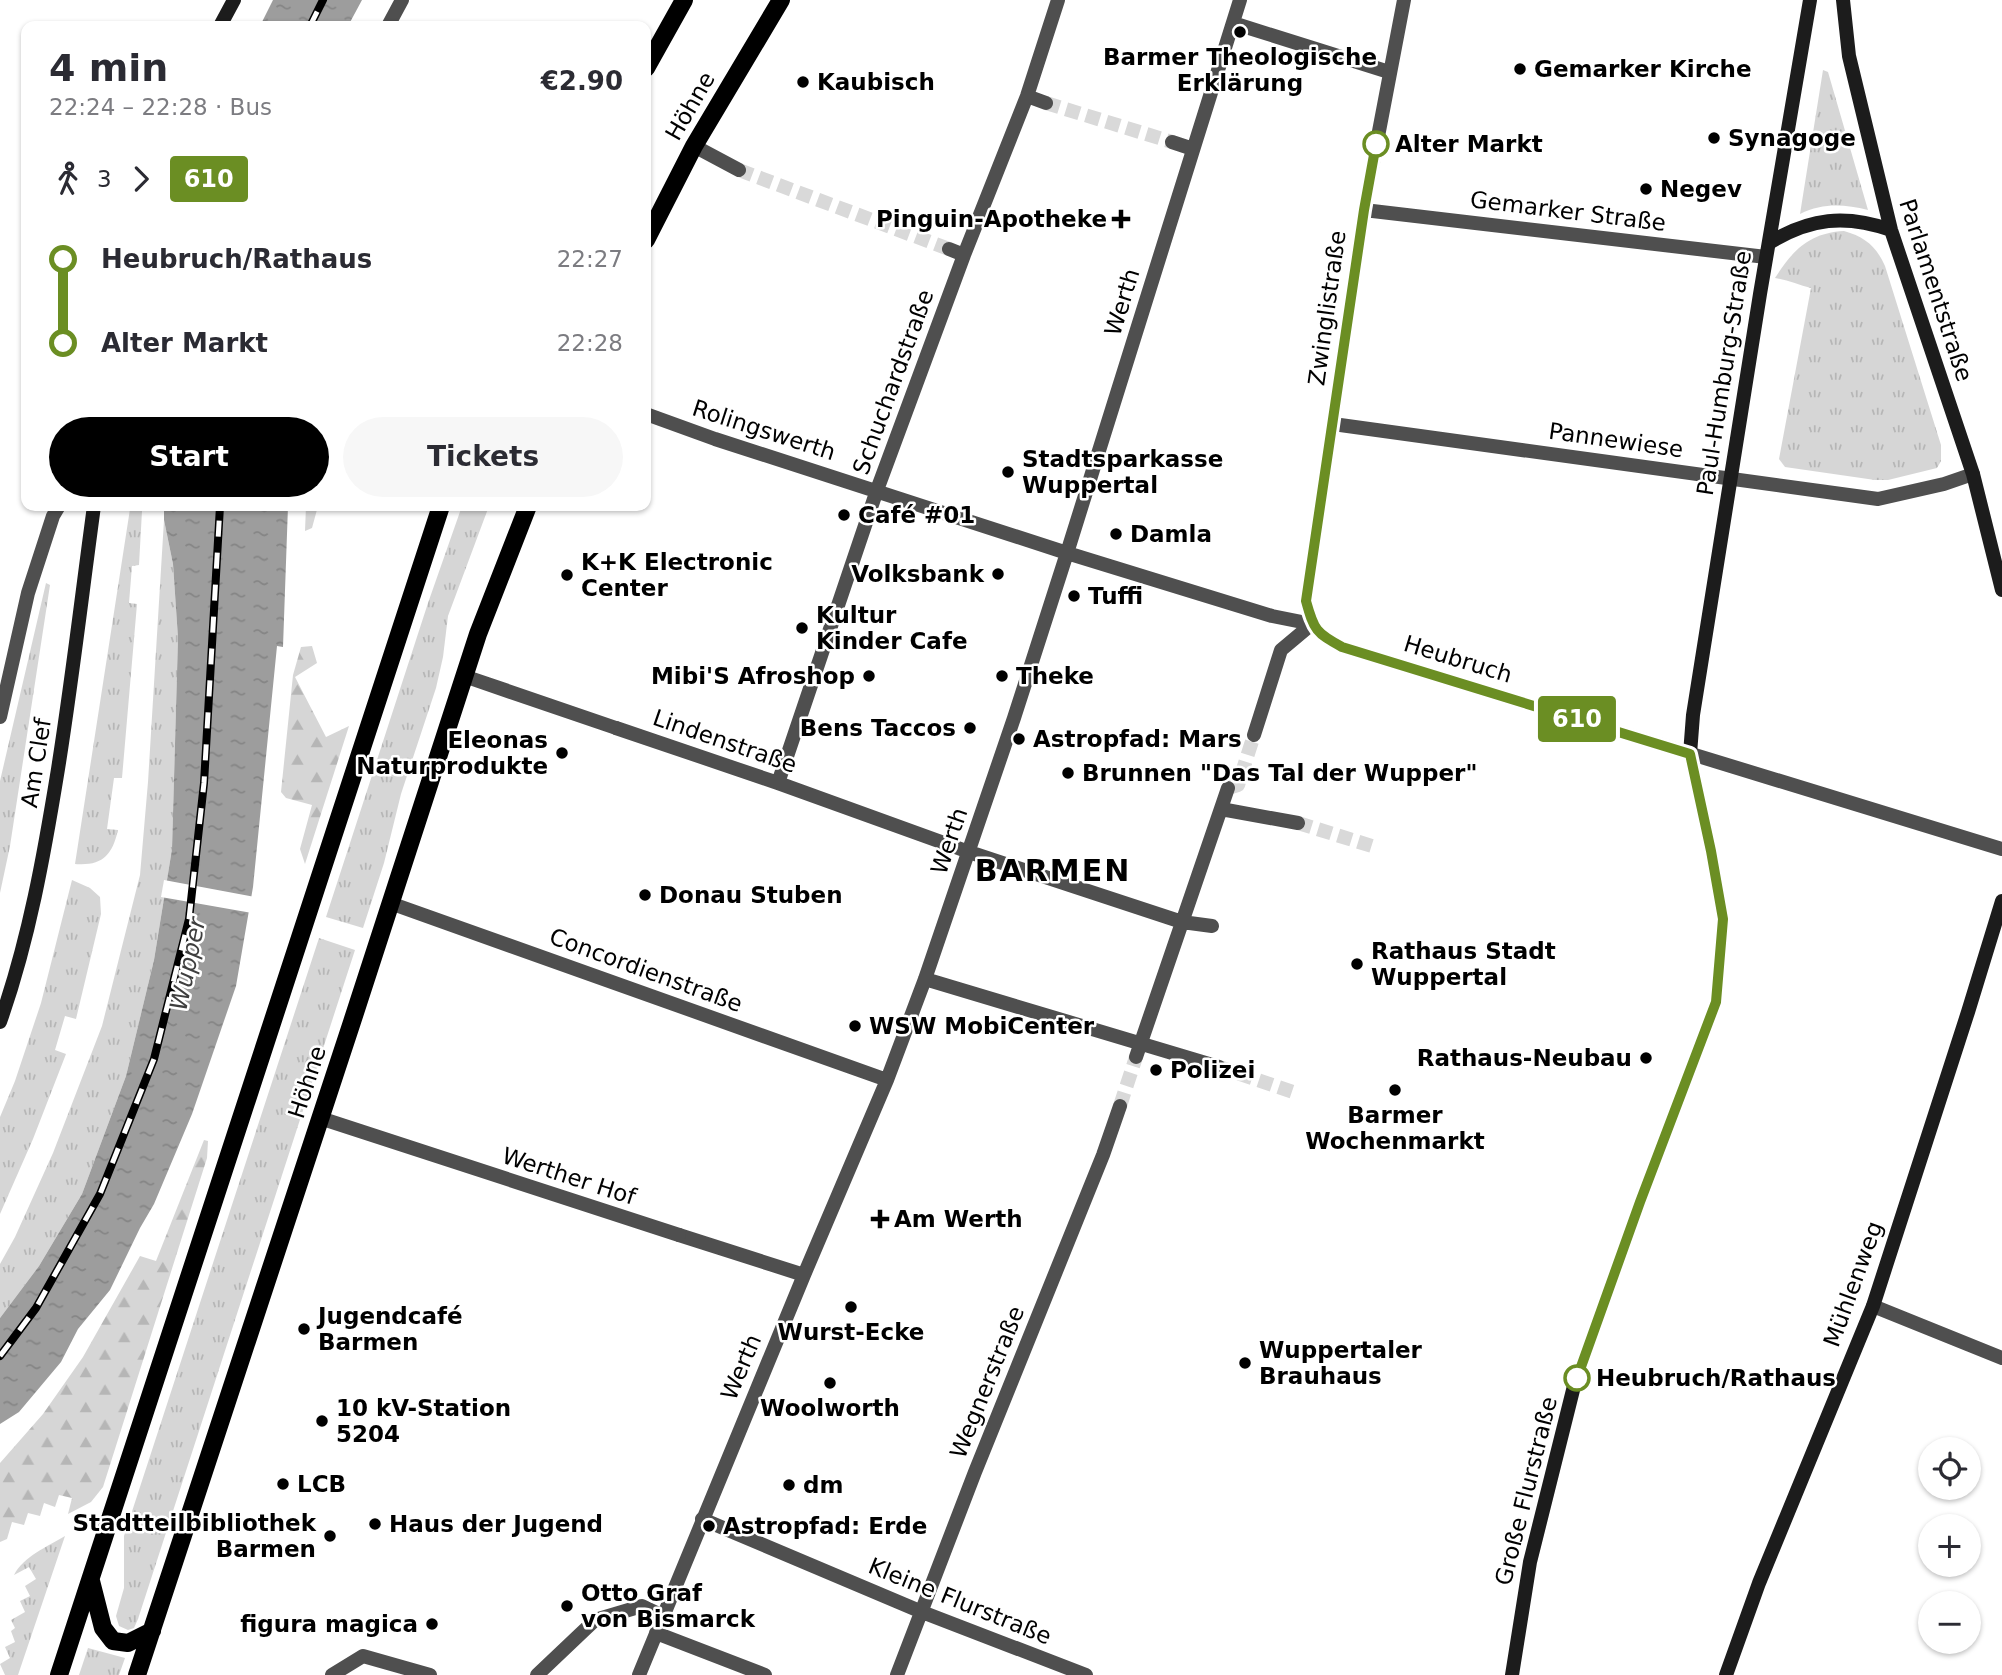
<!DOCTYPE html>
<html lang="en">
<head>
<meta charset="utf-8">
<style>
	body { margin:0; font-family:"DejaVu Sans",sans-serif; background:#f7f7f7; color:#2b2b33; height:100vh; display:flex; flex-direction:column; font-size:26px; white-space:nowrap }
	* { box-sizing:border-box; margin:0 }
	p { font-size:23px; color:#7c7c81 }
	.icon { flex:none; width:38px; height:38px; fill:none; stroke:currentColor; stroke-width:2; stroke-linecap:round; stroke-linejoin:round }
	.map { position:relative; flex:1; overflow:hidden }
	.drawer { position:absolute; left:21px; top:21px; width:630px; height:490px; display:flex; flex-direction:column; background:#fff; border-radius:14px; box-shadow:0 2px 5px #0004 }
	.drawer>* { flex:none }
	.badge { padding:0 14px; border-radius:5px; font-size:24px; line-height:46px }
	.tools { position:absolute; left:1918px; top:1437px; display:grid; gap:14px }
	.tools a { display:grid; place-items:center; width:63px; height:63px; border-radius:50%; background:#fff; box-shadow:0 2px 5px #0004; font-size:35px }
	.map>.badge { position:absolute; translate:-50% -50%; box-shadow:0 0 0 4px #fff }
	.legs { display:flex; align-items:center; gap:10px; height:77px; padding:0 28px; font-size:23px }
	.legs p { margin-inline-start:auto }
	.head { display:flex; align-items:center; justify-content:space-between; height:119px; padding:0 28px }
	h1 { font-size:38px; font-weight:700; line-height:52px }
	.cta { display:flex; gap:14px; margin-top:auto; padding:14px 28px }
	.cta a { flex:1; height:80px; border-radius:42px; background:#000; color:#fff; font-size:28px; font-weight:700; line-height:80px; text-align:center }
	.cta a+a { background:#f7f7f7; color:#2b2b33 }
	ul { padding:0 28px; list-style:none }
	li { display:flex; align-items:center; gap:24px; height:84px; font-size:26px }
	li i { display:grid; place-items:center; width:10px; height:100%; margin:0 9px; background:currentColor }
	li i::after { content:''; width:18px; height:18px; margin:-9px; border:5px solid; border-radius:50%; background:#fff }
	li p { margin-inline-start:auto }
	li:first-child i { background:linear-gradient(#0000 50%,currentColor 0) }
	li:last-child i { background:linear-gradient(currentColor 50%,#0000 0) }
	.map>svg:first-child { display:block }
	.grass { fill:url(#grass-tufts) }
	.forest { fill:url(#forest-firs) }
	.water { fill:url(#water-ripples) }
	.pier { fill:#fff }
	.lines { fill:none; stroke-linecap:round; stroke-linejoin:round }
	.pedestrian-tunnel { stroke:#d9d9d9; stroke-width:14; stroke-dasharray:14 7; stroke-linecap:butt }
	.secondary-tunnel { stroke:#d9d9d9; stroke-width:14; stroke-dasharray:14 7; stroke-linecap:butt }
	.pedestrian { stroke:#4f4f4f; stroke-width:14 }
	.minor { stroke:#4f4f4f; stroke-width:14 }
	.secondary { stroke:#1c1c1c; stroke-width:14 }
	.primary { stroke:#000; stroke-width:18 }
	.rail-casing { stroke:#000; stroke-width:8 }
	.rail { stroke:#fff; stroke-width:5; stroke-dasharray:16; stroke-linecap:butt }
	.line-1-casing { stroke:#fff; stroke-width:16 }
	.line-1 { stroke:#6b8e23; stroke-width:10 }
	.poi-dot { fill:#000; stroke:#fff; stroke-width:2.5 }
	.stop-1-dot { fill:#fff; stroke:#6b8e23; stroke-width:3.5 }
	.labels { text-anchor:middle; stroke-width:5; stroke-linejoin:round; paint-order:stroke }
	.poi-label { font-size:23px; font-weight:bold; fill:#000; stroke:#fff; text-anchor:start }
	.street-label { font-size:23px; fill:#000; stroke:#fff }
	.stop-label { font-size:23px; font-weight:bold; fill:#000; stroke:#fff; text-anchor:start }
	.water-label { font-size:24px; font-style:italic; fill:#3e3e3e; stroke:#fff }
	.district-label { font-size:30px; font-weight:bold; letter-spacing:2px; fill:#000; stroke:#fff }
</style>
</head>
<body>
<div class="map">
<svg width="2002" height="1675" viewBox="0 0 2002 1675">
	<defs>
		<pattern id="grass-tufts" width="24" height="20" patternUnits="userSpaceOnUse" patternTransform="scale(1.75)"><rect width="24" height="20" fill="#d6d6d6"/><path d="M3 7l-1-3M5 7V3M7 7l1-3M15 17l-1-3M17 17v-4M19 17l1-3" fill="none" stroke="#b6b6b6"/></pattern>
		<pattern id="forest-firs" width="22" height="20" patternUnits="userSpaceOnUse" patternTransform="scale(1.75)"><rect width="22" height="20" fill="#d6d6d6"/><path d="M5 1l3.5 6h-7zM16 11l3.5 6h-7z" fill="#b6b6b6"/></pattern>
		<pattern id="water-ripples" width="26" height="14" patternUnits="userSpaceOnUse" patternTransform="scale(1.75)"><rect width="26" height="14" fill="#9d9d9d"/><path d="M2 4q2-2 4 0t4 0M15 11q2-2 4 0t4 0" fill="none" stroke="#858585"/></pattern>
	</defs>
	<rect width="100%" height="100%" fill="#fff"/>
	<path class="grass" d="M1823,70L1828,72L1868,210C1843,204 1823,203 1800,214Z
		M1844,231C1865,237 1876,246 1885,266L1941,445V461L1937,468L1888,480H1875L1785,467L1779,459L1811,288C1799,285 1788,280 1775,278C1793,250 1809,233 1844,231Z
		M306,506H318L312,528L305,531Z
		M462,506H489L448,616L443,657L436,688L401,794L384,863L363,928L326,917L428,603Z
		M130,509L142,511L139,565L132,566L129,603L137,604L122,778H114L107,829L118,830C112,856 102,866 75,864Z
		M164,520L173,564L178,638L172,849L154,960L126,1076L82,1194L39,1266L0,1318V1264L15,1237L53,1153L102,1026L140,875L148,782Z
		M46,583L50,585L10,846L0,893V781Z
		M72,880L90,888L100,897L101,914L76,1019L65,1016L55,1050L66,1054L33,1139L0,1214V1117L15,1081L41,1003Z
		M319,938L355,950L138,1619L134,1628L128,1630L119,1626L116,1616L124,1588V1536Z
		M65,1536L18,1675H5L0,1664L10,1658L5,1647L15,1642L11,1631L15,1628L11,1620L25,1612L20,1601L30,1596L25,1586L36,1579L29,1567L14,1575C24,1556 47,1547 65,1536Z
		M88,1648L125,1658L119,1675H79Z"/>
	<path class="forest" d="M312,646L317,663L295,677L326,737L349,726L305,864L300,849L312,805L286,798L281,792L293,675L301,647Z
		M204,1140L208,1141L207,1158L103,1487L91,1502L68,1514L72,1498L59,1495L55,1507L44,1503L40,1516L28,1513L24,1525L12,1522L7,1539L0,1542V1463L43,1414L83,1357L140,1256L156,1261Z"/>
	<path class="water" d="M273,0H362L348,26H260Z
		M164,506H288L283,647L277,646L253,887L236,986L192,1114L154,1204L140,1228L110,1290L78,1329L61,1362L19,1412L0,1424V1318L39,1266L82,1194L126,1076L154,960L172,849L178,638L173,564L164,520Z"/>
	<path class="pier" d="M164,880L255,897L252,913L161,897Z"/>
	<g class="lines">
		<path class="pedestrian-tunnel" d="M1046,103L1172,142
			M739,170L949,249
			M1228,788L1238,785L1254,735
			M1298,823L1372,846
			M1219,1067L1293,1092
			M1120,1106L1136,1057"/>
		<path class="secondary-tunnel" d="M1640,1202L1716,1002L1723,919L1711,851"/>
		<path class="pedestrian" d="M1233,23L1389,72
			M1027,96L1046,103
			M1172,142L1193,149
			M694,146L739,170
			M949,249L964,255
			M646,414L715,439L1067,553L1272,616L1312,624
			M616,728L778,783L969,852L1182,922L1212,926
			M1254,735L1281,650L1312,624
			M778,783L877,490L964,255L1027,96L1058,0
			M1221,809L1298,823
			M390,903L887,1080
			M925,979L1219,1067
			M1136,1057L1228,788
			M679,1235L804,1275
			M656,1633L765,1675
			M332,1675L363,1656L430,1675
			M537,1675L595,1620L642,1606L663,1616
			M639,1675L804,1275L887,1080L925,979L1014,718L1067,553L1240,0"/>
		<path class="minor" d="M1404,0L1364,210L1306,602C1314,630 1316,633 1342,647L2002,849
			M388,26L402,0
			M1364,210L1766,257
			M1333,424L1878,499L1944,484L1973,474
			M464,676L616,728
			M0,717L28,593L53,516L59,506
			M320,1118L679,1235
			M1873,1306L2002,1358
			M702,1519L922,1612L1086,1675
			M897,1675L975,1472L1103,1155L1120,1106"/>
		<path class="secondary" d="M1843,0L1849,56L1891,230L1973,474L2002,590
			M220,26L234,0
			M1769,243C1810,218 1845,214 1891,230
			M1711,851L1690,754L1693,715L1760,294L1810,0
			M0,1022C29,940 44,855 58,769C72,681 82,594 94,506
			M1512,1675L1530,1562L1574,1386L1640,1202
			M1726,1675L1759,1583L1873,1306L1968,1012L2002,901"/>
		<path class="primary" d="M646,68L684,0
			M646,240L694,146L781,0
			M91,1581L103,1628L113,1641L128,1643L152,1631
			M59,1675L441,506
			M137,1675L352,1022L478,634L528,506"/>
		<g class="rail-casing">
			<path id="rail" d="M310,26L323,0
				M0,1356L36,1308L100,1194L154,1059L189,919L204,783L220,506"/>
		</g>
		<use href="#rail" class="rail"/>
	</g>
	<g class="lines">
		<g class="line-1-casing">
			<path id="line-1" d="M1376,144L1364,210L1306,601C1314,630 1316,633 1342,647L1690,754L1711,851L1723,919L1716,1002L1640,1202L1577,1378"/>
		</g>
		<use href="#line-1" class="line-1"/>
	</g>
	<g class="poi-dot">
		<circle cx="1240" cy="32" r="7"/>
		<circle cx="1520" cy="69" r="7"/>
		<circle cx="803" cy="82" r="7"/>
		<circle cx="1714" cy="138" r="7"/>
		<circle cx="1646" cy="189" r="7"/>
		<path d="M1117.5 208.5h7v7h7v7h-7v7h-7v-7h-7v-7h7z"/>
		<circle cx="1008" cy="472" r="7"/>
		<circle cx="844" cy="515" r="7"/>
		<circle cx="1116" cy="534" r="7"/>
		<circle cx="998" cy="574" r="7"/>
		<circle cx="567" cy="575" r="7"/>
		<circle cx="1074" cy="596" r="7"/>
		<circle cx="802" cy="628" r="7"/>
		<circle cx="869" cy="676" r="7"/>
		<circle cx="1002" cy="676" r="7"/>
		<circle cx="970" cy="728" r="7"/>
		<circle cx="1019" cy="739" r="7"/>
		<circle cx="562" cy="753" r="7"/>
		<circle cx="1068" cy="773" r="7"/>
		<circle cx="645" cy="895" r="7"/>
		<circle cx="1357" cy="964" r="7"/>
		<circle cx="855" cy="1026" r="7"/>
		<circle cx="1646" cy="1058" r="7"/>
		<circle cx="1156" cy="1070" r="7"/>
		<circle cx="1395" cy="1090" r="7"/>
		<path d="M876.5 1208.5h7v7h7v7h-7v7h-7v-7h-7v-7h7z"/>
		<circle cx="851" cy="1307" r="7"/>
		<circle cx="304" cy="1329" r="7"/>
		<circle cx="1245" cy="1363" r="7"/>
		<circle cx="830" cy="1383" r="7"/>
		<circle cx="322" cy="1421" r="7"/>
		<circle cx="283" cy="1484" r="7"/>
		<circle cx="789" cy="1485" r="7"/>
		<circle cx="375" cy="1524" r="7"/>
		<circle cx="709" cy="1526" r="7"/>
		<circle cx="330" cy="1536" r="7"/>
		<circle cx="567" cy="1606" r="7"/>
		<circle cx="432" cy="1624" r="7"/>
	</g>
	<g class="stop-1-dot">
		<circle cx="1376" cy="144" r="12"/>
		<circle cx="1577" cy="1378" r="12"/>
	</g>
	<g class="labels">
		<g class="poi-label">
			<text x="1240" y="65" text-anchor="middle">Barmer Theologische<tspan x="1240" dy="26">Erklärung</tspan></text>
			<text x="1534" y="77">Gemarker Kirche</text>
			<text x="817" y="90">Kaubisch</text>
			<text x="1728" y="146">Synagoge</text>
			<text x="1660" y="197">Negev</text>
			<text x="1107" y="227" text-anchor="end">Pinguin-Apotheke</text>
			<text x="1022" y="467">Stadtsparkasse<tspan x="1022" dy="26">Wuppertal</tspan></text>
			<text x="858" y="523">Café #01</text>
			<text x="1130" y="542">Damla</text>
			<text x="581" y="570">K+K Electronic<tspan x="581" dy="26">Center</tspan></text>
			<text x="984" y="582" text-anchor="end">Volksbank</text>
			<text x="1088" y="604">Tuffi</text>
			<text x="816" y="623">Kultur<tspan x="816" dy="26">Kinder Cafe</tspan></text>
			<text x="855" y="684" text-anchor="end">Mibi'S Afroshop</text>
			<text x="1016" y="684">Theke</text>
			<text x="956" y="736" text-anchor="end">Bens Taccos</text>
			<text x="1033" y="747">Astropfad: Mars</text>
			<text x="548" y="748" text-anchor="end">Eleonas<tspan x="548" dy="26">Naturprodukte</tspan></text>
			<text x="1082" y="781">Brunnen "Das Tal der Wupper"</text>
			<text x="659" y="903">Donau Stuben</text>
			<text x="1371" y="959">Rathaus Stadt<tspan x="1371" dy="26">Wuppertal</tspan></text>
			<text x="869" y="1034">WSW MobiCenter</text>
			<text x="1632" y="1066" text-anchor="end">Rathaus-Neubau</text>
			<text x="1170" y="1078">Polizei</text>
			<text x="1395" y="1123" text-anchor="middle">Barmer<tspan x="1395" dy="26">Wochenmarkt</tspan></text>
			<text x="894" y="1227">Am Werth</text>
			<text x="318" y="1324">Jugendcafé<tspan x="318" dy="26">Barmen</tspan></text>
			<text x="851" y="1340" text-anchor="middle">Wurst-Ecke</text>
			<text x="1259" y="1358">Wuppertaler<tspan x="1259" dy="26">Brauhaus</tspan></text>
			<text x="336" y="1416">10 kV-Station<tspan x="336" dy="26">5204</tspan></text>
			<text x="830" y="1416" text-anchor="middle">Woolworth</text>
			<text x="297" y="1492">LCB</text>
			<text x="803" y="1493">dm</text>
			<text x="316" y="1531" text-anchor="end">Stadtteilbibliothek<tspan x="316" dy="26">Barmen</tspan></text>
			<text x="389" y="1532">Haus der Jugend</text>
			<text x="723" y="1534">Astropfad: Erde</text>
			<text x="581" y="1601">Otto Graf<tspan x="581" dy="26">von Bismarck</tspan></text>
			<text x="418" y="1632" text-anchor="end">figura magica</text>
		</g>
		<g class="street-label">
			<text transform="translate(690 106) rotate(-60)" y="8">Höhne</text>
			<text transform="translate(1568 211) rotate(7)" y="8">Gemarker Straße</text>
			<text transform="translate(1936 290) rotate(72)" y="8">Parlamentstraße</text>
			<text transform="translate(1122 302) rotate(-73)" y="8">Werth</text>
			<text transform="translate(1327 308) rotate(-82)" y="8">Zwinglistraße</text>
			<text transform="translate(1724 373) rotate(-81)" y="8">Paul-Humburg-Straße</text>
			<text transform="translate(893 382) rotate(-70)" y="8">Schuchardstraße</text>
			<text transform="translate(764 430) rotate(18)" y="8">Rolingswerth</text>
			<text transform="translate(1616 440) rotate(8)" y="8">Pannewiese</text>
			<text transform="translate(1458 659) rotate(17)" y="8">Heubruch</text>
			<text transform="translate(725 741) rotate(19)" y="8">Lindenstraße</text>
			<text transform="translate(36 763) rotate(-81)" y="8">Am Clef</text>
			<text transform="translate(949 841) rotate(-71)" y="8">Werth</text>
			<text transform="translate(646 970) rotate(20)" y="8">Concordienstraße</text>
			<text transform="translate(307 1082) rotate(-72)" y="8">Höhne</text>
			<text transform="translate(569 1176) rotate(18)" y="8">Werther Hof</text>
			<text transform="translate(1853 1284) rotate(-70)" y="8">Mühlenweg</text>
			<text transform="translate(741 1367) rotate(-67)" y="8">Werth</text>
			<text transform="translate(987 1382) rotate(-68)" y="8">Wegnerstraße</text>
			<text transform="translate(1526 1491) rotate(-76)" y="8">Große Flurstraße</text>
			<text transform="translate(960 1601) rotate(22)" y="8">Kleine Flurstraße</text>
		</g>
		<g class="stop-label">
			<text x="1395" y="152">Alter Markt</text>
			<text x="1596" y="1386">Heubruch/Rathaus</text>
		</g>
		<g class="water-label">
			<text transform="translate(188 964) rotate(-78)" y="8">Wupper</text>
		</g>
		<g class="district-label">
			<text x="1053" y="881">BARMEN</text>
		</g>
	</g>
</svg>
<div class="tools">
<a><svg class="icon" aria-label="locate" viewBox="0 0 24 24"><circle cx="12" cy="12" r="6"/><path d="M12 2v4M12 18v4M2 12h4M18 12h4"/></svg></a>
<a>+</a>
<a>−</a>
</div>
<b class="badge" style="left:1577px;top:719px;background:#6b8e23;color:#fff">610</b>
<section class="drawer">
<div class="head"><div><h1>4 min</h1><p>22:24 – 22:28 · Bus</p></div><b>€2.90</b></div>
<div class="legs"><svg class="icon" aria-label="walk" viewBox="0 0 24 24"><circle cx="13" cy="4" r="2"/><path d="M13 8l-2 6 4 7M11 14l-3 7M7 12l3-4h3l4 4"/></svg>3<svg class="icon" aria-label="forward" viewBox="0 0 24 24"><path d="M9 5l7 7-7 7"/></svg><b class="badge" style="background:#6b8e23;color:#fff">610</b></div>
<ul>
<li><i style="color:#6b8e23"></i><b>Heubruch/Rathaus</b><p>22:27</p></li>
<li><i style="color:#6b8e23"></i><b>Alter Markt</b><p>22:28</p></li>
</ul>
<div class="cta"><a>Start</a><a>Tickets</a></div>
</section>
</div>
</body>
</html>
